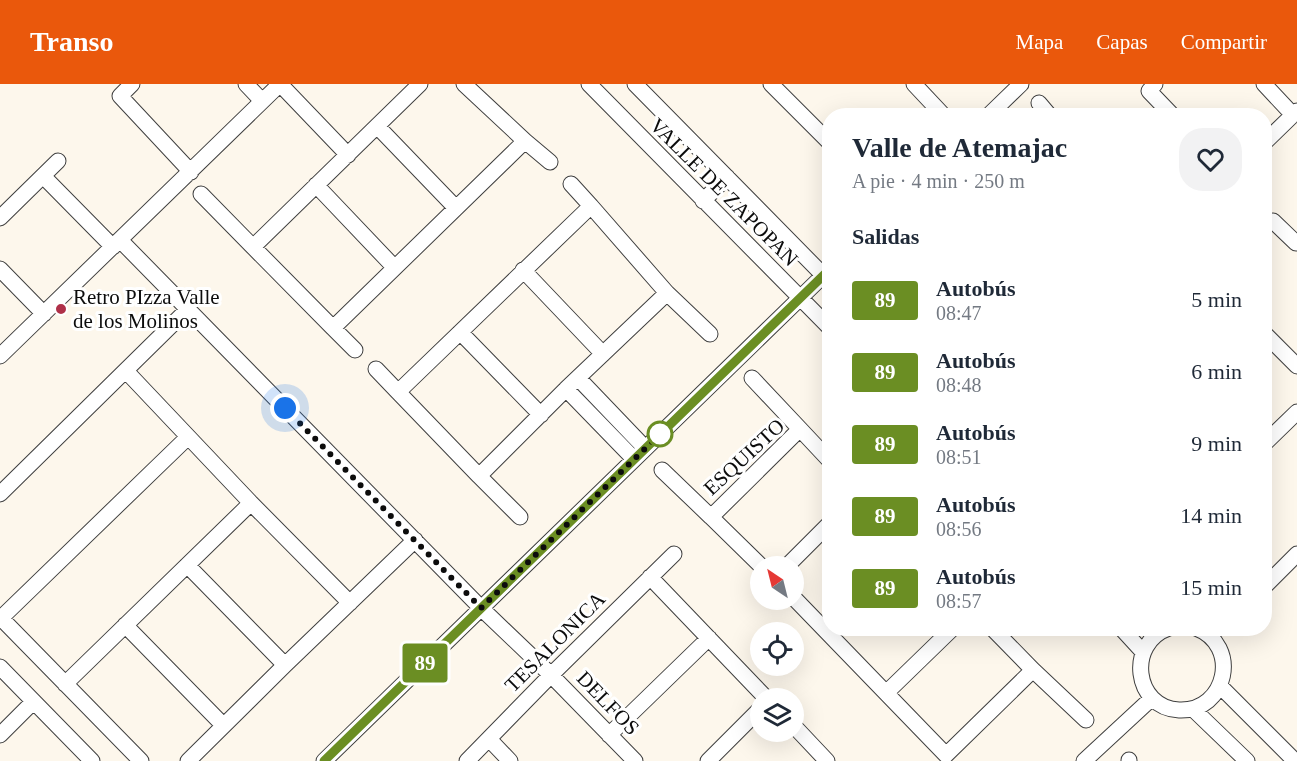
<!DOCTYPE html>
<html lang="es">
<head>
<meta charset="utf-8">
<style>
	body { margin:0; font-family:Georgia,serif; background:#f2f2f3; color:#1f2937; height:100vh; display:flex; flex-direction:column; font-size:22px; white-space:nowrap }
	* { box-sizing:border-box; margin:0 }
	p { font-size:20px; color:#747a83 }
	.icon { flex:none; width:33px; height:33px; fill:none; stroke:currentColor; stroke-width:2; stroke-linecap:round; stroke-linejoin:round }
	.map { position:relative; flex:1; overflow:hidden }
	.details { position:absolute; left:822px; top:24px; width:450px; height:528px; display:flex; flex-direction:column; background:#fff; border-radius:24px; box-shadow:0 6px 24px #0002 }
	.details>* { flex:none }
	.badge { padding:0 12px; border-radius:4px; font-size:21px; line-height:39px }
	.needle { width:39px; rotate:325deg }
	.tools { position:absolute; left:750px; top:472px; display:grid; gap:12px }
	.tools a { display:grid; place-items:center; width:54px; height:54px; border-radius:50%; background:#fff; box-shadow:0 6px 24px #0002; font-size:30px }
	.you { position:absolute; width:30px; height:30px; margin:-15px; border:4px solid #fff; border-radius:50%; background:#1a73e8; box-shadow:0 0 0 9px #1a73e833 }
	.map>.badge { position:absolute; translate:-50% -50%; box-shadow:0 0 0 3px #fff }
	h2 { padding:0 30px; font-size:22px; line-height:54px }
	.round { display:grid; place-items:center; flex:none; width:63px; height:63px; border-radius:24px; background:#f2f2f3 }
	.overview { display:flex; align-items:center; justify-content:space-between; height:102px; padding:0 30px }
	h1 { font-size:28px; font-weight:800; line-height:45px }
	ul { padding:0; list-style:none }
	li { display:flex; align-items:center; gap:18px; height:72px; padding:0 30px }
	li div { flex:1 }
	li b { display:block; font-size:22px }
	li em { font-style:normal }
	li .badge { min-width:66px; font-weight:700; text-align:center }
	header { display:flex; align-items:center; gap:36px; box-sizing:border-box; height:84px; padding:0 30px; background:#ea580c; color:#fff }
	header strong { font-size:28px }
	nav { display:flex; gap:33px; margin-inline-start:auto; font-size:21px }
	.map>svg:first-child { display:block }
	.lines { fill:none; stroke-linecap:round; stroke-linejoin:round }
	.minor-casing { stroke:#3f3f3f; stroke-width:17 }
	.minor { stroke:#fff; stroke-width:15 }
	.line-casing { stroke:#fff; stroke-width:14 }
	.line { stroke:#6b8e23; stroke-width:9 }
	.walk { stroke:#0c0c0c; stroke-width:6; stroke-dasharray:0 10.8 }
	.poi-dot { fill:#af3048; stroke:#fff; stroke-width:2 }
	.stop-dot { fill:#fff; stroke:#6b8e23; stroke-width:3 }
	.labels { text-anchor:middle; stroke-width:6; stroke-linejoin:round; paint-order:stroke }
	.street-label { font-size:21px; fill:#0c0c0c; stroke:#fff }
	.poi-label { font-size:21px; fill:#0c0c0c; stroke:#fff; text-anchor:start }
</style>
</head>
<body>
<header>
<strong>Transo</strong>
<nav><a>Mapa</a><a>Capas</a><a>Compartir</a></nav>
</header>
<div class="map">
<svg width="1297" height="677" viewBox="0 0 1297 677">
	<rect width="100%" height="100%" fill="#fdf7ec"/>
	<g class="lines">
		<g class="minor-casing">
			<path id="minor" d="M132,0L120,12L191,88
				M246,0L262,17
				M280,0L348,71
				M420,0L253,163L333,244L525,57L464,0
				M589,0L830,244
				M635,0L830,198
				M771,0L830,59
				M914,0L944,32
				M1155,0L1149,7L1173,32
				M1264,0L1293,31
				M1039,19L1050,32
				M988,32L1021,0
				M377,42L455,123
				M525,57L550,78
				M1264,59L1297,27
				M43,92L113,163
				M571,100L591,122
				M316,101L394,183
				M201,110L253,163
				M703,117L727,93
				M591,122L667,209L566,305L479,392L398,308Z
				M0,134L58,77
				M1273,137L1296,159
				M120,156L481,524L551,591L635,677
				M0,185L44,230
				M523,186L603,270
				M667,209L710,250
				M333,244L355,266
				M460,248L541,331
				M1264,249L1297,282
				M0,272L280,0
				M376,285L398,308
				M126,287L251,419L350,519
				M578,294L645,364
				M752,294L800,345
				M566,305L634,375
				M1264,360L1297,328
				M662,386L711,433
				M479,392L520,433
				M0,410L188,225
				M187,481L285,581
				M762,483L711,433L800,345L830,377
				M786,483L830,439
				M650,493L767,615
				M1264,503L1297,470
				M794,514L946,671L1033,586L992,544
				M0,533L141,677
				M1,534L188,353
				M125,541L223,641
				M1121,544L1143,568
				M1169,544C1126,559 1134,624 1179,626C1227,628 1241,561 1196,544
				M0,583L92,677
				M1033,586L1086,636
				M65,600L251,419
				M1220,602L1295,677
				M886,609L953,544
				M1193,625L1247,677
				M794,642L827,677
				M0,651L33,618
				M609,651L709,554
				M489,655L510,677
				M1129,676V677
				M188,677L285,581L415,456
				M324,677L830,185
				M467,677L551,591L674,470
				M708,677L760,625
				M1084,677L1152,614"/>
		</g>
		<use href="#minor" class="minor"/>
	</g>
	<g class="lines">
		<g class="line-casing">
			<path id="line" d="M324,677L830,185"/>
		</g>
		<use href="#line" class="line"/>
		<path class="walk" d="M285,324L481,524L660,350"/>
	</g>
	<circle class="poi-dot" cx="61" cy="225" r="6"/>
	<circle class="stop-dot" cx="660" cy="350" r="12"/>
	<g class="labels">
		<g class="street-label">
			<text transform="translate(724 108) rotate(45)" y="7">VALLE DE ZAPOPAN</text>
			<text transform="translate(744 373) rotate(-43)" y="7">ESQUISTO</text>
			<text transform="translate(555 558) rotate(-45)" y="7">TESALONICA</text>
			<text transform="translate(608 619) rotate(46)" y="7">DELFOS</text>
		</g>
		<g class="poi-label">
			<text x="73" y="220">Retro PIzza Valle<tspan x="73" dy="24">de los Molinos</tspan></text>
		</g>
	</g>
</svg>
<div class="tools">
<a><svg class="needle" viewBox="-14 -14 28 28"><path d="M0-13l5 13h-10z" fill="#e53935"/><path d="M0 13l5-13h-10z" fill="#747a83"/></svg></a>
<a><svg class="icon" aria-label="locate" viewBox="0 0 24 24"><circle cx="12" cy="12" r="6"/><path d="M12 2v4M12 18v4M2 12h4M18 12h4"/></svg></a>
<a><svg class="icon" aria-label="layers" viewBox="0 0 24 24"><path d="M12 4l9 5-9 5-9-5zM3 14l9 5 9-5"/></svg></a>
</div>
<div class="you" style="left:285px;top:324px"></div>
<b class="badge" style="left:425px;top:579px;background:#6b8e23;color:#fff">89</b>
<section class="details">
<div class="overview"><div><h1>Valle de Atemajac</h1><p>A pie · 4 min · 250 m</p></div><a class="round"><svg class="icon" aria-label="heart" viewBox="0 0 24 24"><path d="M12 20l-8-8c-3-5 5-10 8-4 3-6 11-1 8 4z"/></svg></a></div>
<h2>Salidas</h2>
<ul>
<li><span class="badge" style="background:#6b8e23;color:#fff">89</span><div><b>Autobús</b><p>08:47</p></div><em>5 min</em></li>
<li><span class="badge" style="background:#6b8e23;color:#fff">89</span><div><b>Autobús</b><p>08:48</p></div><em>6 min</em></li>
<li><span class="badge" style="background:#6b8e23;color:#fff">89</span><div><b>Autobús</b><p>08:51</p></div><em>9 min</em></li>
<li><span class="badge" style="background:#6b8e23;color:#fff">89</span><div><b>Autobús</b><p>08:56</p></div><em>14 min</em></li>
<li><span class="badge" style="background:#6b8e23;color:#fff">89</span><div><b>Autobús</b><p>08:57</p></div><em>15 min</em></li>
</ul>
</section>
</div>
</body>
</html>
